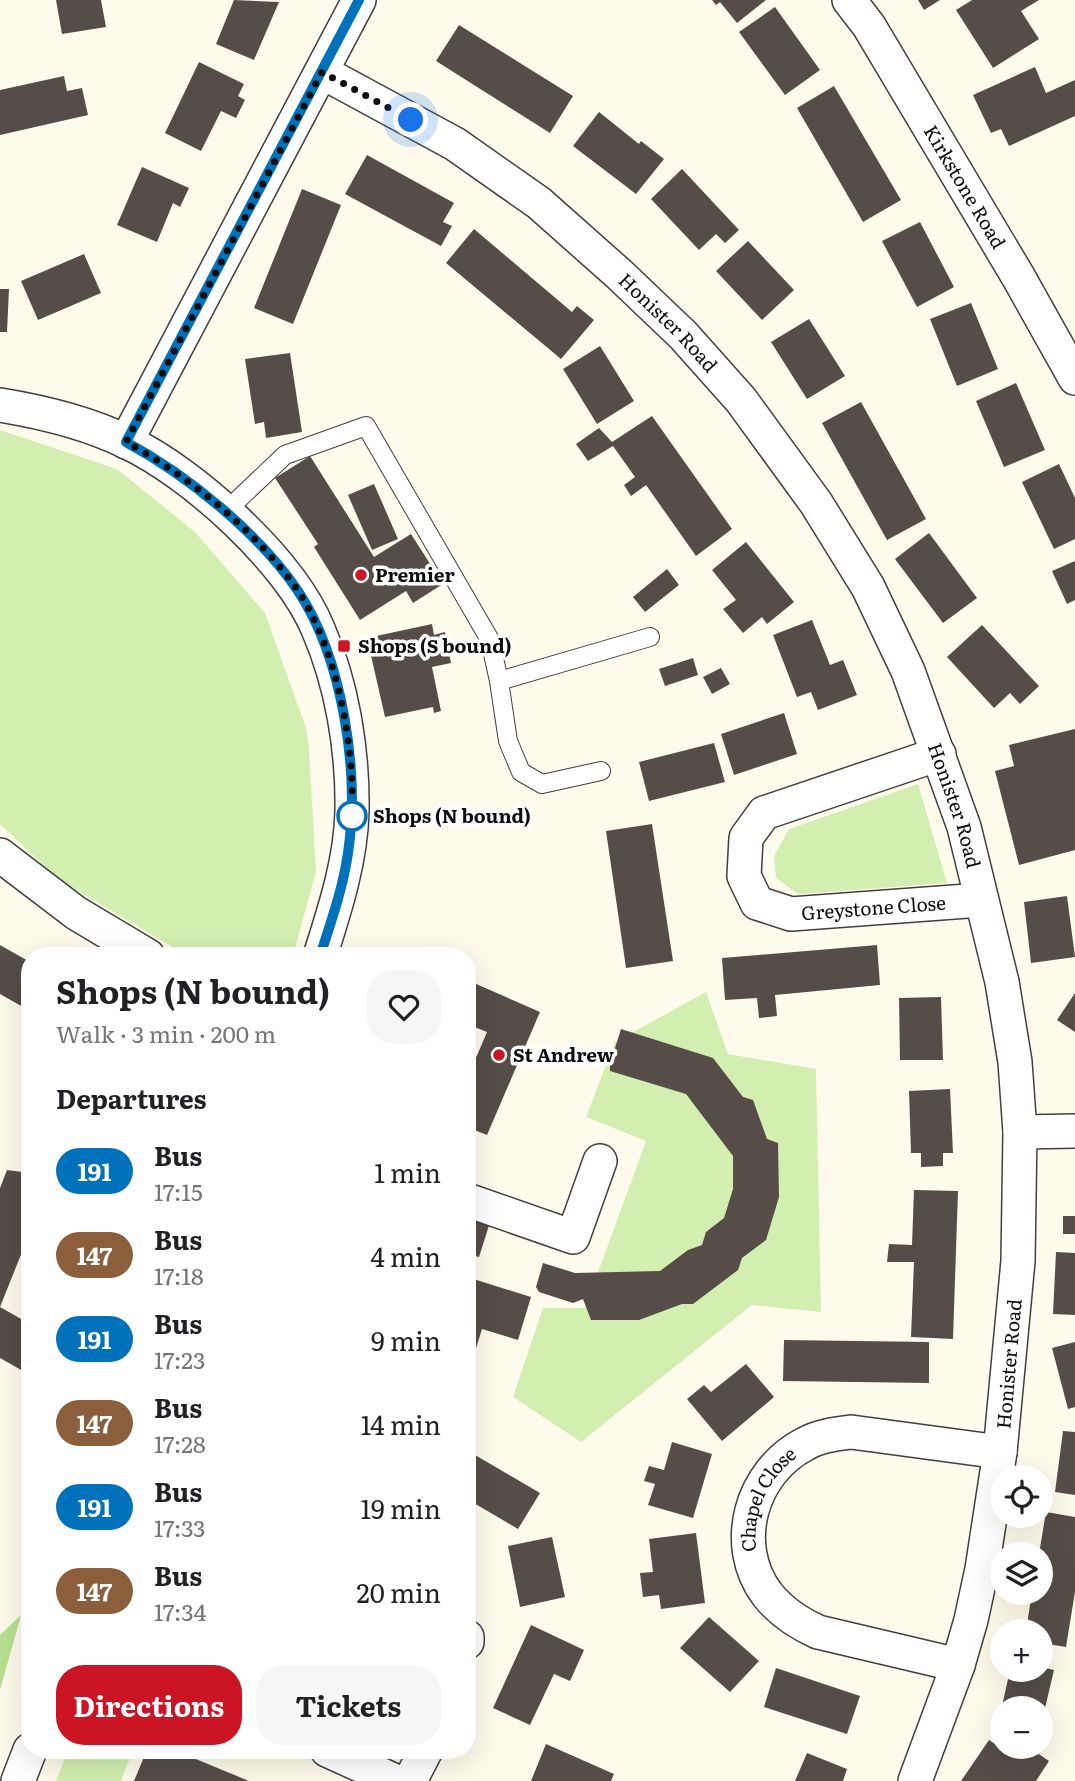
<!DOCTYPE html>
<html lang="en">
<head>
<meta charset="utf-8">
<style>
	body { margin:0; font-family:Literata,serif; background:#f6f6f6; color:#202124; height:100vh; display:flex; flex-direction:column; font-size:26px; white-space:nowrap }
	* { box-sizing:border-box; margin:0 }
	p { font-size:23px; color:#757577 }
	.icon { flex:none; width:38px; height:38px; fill:none; stroke:currentColor; stroke-width:2; stroke-linecap:round; stroke-linejoin:round }
	.map { position:relative; flex:1; overflow:hidden }
	.side { position:absolute; left:21px; top:947px; width:455px; height:812px; display:flex; flex-direction:column; background:#fff; border-radius:28px; box-shadow:0 7px 28px #0002 }
	.side>* { flex:none }
	.badge { padding:0 14px; border-radius:23px; font-size:24px; line-height:46px }
	.controls { position:absolute; left:990px; top:1465px; display:grid; gap:14px }
	.controls a { display:grid; place-items:center; width:63px; height:63px; border-radius:50%; background:#fff; box-shadow:0 7px 28px #0002; font-size:35px }
	.you { position:absolute; width:35px; height:35px; margin:-18px; border:5px solid #fff; border-radius:50%; background:#1a73e8; box-shadow:0 0 0 10px #1a73e833 }
	.map>.badge { position:absolute; translate:-50% -50%; box-shadow:0 0 0 4px #fff }
	h2 { padding:0 35px; font-size:26px; line-height:63px }
	.round { display:grid; place-items:center; flex:none; width:74px; height:74px; border-radius:28px; background:#f6f6f6 }
	.overview { display:flex; align-items:center; justify-content:space-between; height:119px; padding:0 35px }
	h1 { font-size:33px; font-weight:700; line-height:52px }
	.action { display:flex; gap:14px; margin-top:auto; padding:14px 35px }
	.action a { flex:1; height:80px; border-radius:28px; background:#cc1524; color:#fff; font-size:28px; font-weight:700; line-height:80px; text-align:center }
	.action a+a { background:#f6f6f6; color:#202124 }
	ul { padding:0; list-style:none }
	li { display:flex; align-items:center; gap:21px; height:84px; padding:0 35px }
	li div { flex:1 }
	li b { display:block; font-size:26px }
	li em { font-style:normal }
	li .badge { min-width:77px; font-weight:700; text-align:center }
	.map>svg:first-child { display:block }
	.green { fill:#d3eeb1 }
	.forest { fill:#b6e08f }
	.building { fill:#564d48 }
	.lines { fill:none; stroke-linecap:round; stroke-linejoin:round }
	.service-casing { stroke:#404040; stroke-width:20 }
	.minor-casing { stroke:#404040; stroke-width:36 }
	.service { stroke:#fff; stroke-width:18 }
	.minor { stroke:#fff; stroke-width:33 }
	.line-casing { stroke:#fff; stroke-width:16 }
	.line { stroke:#0072bc; stroke-width:10 }
	.walk { stroke:#0d0d0d; stroke-width:7; stroke-dasharray:0 12.6 }
	.poi-dot { fill:#cc1524; stroke:#fff; stroke-width:2.5 }
	.stop-dot { fill:#fff; stroke:#0072bc; stroke-width:3.5 }
	.labels { text-anchor:middle; stroke-width:7; stroke-linejoin:round; paint-order:stroke }
	.street-label { font-size:19px; fill:#0d0d0d; stroke:#fff }
	.poi-label { font-size:19px; font-weight:bold; fill:#0d0d0d; stroke:#fff; text-anchor:start }
	.stop-label { font-size:19px; font-weight:bold; fill:#0d0d0d; stroke:#fff; text-anchor:start }
</style>
</head>
<body>
<div class="map">
<svg width="1075" height="1781" viewBox="0 0 1075 1781">
	<rect width="100%" height="100%" fill="#fffbec"/>
	<path class="green" d="M0,430L117,469L195,532L265,613L306,728L309,749L316,872L295,948L283,955H186L58,879L0,824Z
		M918,784L947,883L798,894L776,878L774,856L789,829Z
		M706,992L728,1054L816,1069L821,1312L752,1305L581,1442L513,1397L543,1308H585L646,1141L586,1117L615,1042Z
		M68,1750H133L121,1781H56Z"/>
	<path class="forest" d="M21,1615L0,1690V1635Z"/>
	<path class="building" d="M56,0H101L106,27L62,34Z
		M234,0L279,2L254,60L216,44Z
		M712,0H766L737,23L720,2L716,5Z
		M918,0H940L924,10Z
		M972,0H1039L1021,11L1039,39L993,68L956,10Z
		M775,7L820,70L785,95L739,32Z
		M459,25L573,96L550,133L436,61Z
		M199,62L244,84L238,96L245,100L236,118L221,111L201,151L165,133Z
		M1035,67L1046,93L1075,80V116L1009,146L1001,129L991,133L973,95Z
		M64,76L67,91L82,88L88,115L0,135V90Z
		M834,86L901,200L863,222L797,108Z
		M599,112L639,144L641,141L664,159L636,194L573,146Z
		M367,155L454,203L443,222L452,226L441,246L345,194Z
		M142,167L189,188L180,207L173,203L157,242L117,225Z
		M682,169L739,230L725,243L716,234L699,250L651,199Z
		M302,189L341,205L293,324L254,308Z
		M920,222L954,287L917,307L882,241Z
		M474,229L572,312L577,306L594,320L561,359L446,263Z
		M748,241L794,290L762,320L716,271Z
		M84,254L101,293L38,320L21,281Z
		M0,289H9L7,332H0Z
		M971,303L998,369L957,386L930,319Z
		M809,319L845,376L807,399L771,342Z
		M600,346L634,401L597,424L563,369Z
		M290,353L302,432L266,438L264,422L255,424L245,359Z
		M1016,383L1045,450L1004,467L976,401Z
		M861,402L926,519L887,540L822,423Z
		M652,416L732,529L696,556L646,485L631,496L624,485L635,477L613,446L588,461L576,444L599,428L612,442Z
		M310,456L374,557L411,534L443,584L413,603L406,591L360,620L314,547L318,544L275,478Z
		M1059,464L1075,498V539L1054,549L1022,482Z
		M374,484L398,539L372,550L348,495Z
		M929,533L977,598L943,623L895,559Z
		M746,542L794,602L767,624L762,617L743,633L723,609L736,600L712,570Z
		M1075,561V600L1067,604L1052,571Z
		M667,569L679,585L645,612L633,597Z
		M812,620L830,665L843,660L857,695L818,710L811,692L797,697L773,635Z
		M432,624L434,635L445,632L451,663L432,667L441,711L434,713L433,707L385,717L367,638Z
		M982,625L1039,686L1020,704L1010,693L994,708L947,657Z
		M693,658L698,675L665,686L659,669Z
		M721,668L730,684L712,694L703,677Z
		M784,713L797,754L734,775L721,734Z
		M1075,729V850L1019,865L995,771L1014,766L1009,745Z
		M714,743L725,782L649,801L639,762Z
		M652,824L673,961L626,968L606,831Z
		M1067,896L1075,957L1031,963L1024,902Z
		M0,945L30,962V1011L0,994Z
		M877,945L880,985L775,995L777,1016L759,1018L757,998L725,1000L722,958Z
		M467,980L540,1012L487,1135L467,1127V1079L487,1032L467,1024Z
		M1075,993V1032L1057,1020Z
		M941,997L943,1060H900L899,998Z
		M621,1029L713,1058L743,1097L753,1100L767,1139L778,1143L779,1197L766,1240L742,1258L738,1270L693,1304H682L639,1320H591L583,1299L573,1303L539,1292L536,1287L543,1263L575,1273L660,1271L688,1250L702,1245L706,1232L724,1218L733,1189V1156L686,1094L610,1071V1064Z
		M950,1089L953,1153H943V1166L921,1167V1153H911L909,1091Z
		M7,1170L30,1173V1232L0,1307V1188Z
		M914,1190L958,1191L953,1339L911,1337L914,1262H887L889,1244L912,1245Z
		M467,1208L492,1216L479,1257L467,1254Z
		M1063,1216H1075V1234H1063Z
		M1056,1252L1075,1253V1315L1053,1314Z
		M467,1277L531,1297L518,1340L482,1329L468,1374Z
		M0,1307L30,1324V1375L0,1358Z
		M784,1340L929,1342V1383L783,1381Z
		M1075,1342V1407L1068,1409L1052,1348Z
		M746,1364L774,1397L722,1441L687,1399L704,1385L711,1392Z
		M1063,1431L1075,1432V1495L1055,1492Z
		M672,1442L712,1454L693,1518L648,1505L655,1484L644,1481L649,1466L664,1470Z
		M470,1452L540,1493L518,1529L467,1499V1457Z
		M1046,1512L1075,1517V1592L1066,1647L1041,1643V1631H1026L1032,1592H1041V1554H1039Z
		M696,1533L705,1603L661,1609L659,1595L643,1597L640,1573L653,1572L649,1539Z
		M552,1537L565,1597L520,1607L508,1546Z
		M709,1617L759,1661L730,1692L680,1648Z
		M531,1625L584,1650L570,1681L554,1674L530,1725L493,1708Z
		M1041,1667L1054,1670L1042,1721L1041,1708H1003V1725L998,1724L1010,1670H1041Z
		M776,1668L860,1696L847,1734L764,1707Z
		M989,1740L1013,1756L1019,1746H1027L1049,1761L1036,1781H961Z
		M546,1744L614,1774L611,1781H531Z
		M147,1750H174L249,1781H134Z
		M807,1753L847,1769L843,1781H795Z"/>
	<g class="lines">
		<g class="service-casing">
			<path id="service" d="M225,512L285,455L366,426L490,640L499,681L508,741L521,772L542,784L601,771
				M499,681L650,637"/>
		</g>
		<g class="minor-casing">
			<g id="minor">
				<path id="s1" d="M849,0L869,26L1019,278L1075,378"/>
				<path id="s2" d="M322,72L455,144L539,203L619,274L683,335L741,400L816,503L868,587L908,671L964,827L1002,982L1015,1062L1020,1132L1018,1261L1000,1452L982,1569L971,1620L958,1665L915,1781"/>
				<path d="M0,405C43,412 88,423 127,442C193,473 290,561 318,629C342,684 353,750 352,811C351,860 335,909 320,956"/>
				<path d="M126,442L359,0"/>
				<path id="s3" d="M939,754L764,813L746,838L744,876L757,903L791,914L981,900"/>
				<path d="M0,855L76,913L148,956"/>
				<path d="M1020,1132L1075,1131"/>
				<path d="M467,1200L573,1237L600,1161"/>
				<path d="M467,1637V1642"/>
				<path id="s4" d="M958,1665L818,1632C798,1623 781,1612 767,1594C730,1544 751,1472 805,1444C819,1436 835,1434 851,1432L1000,1452"/>
				<path d="M327,1750L395,1781"/>
				<path d="M18,1781L30,1750"/>
				<path d="M410,1781L426,1750"/>
			</g>
		</g>
		<use href="#service" class="service"/>
		<use href="#minor" class="minor"/>
	</g>
	<g class="lines">
		<g class="line-casing">
			<path id="line" d="M320,956C331,922 343,888 348,853C360,773 343,659 298,591C259,533 187,475 126,442L359,0"/>
		</g>
		<use href="#line" class="line"/>
		<path class="walk" d="M352,816C355,745 337,650 298,591C259,533 187,475 126,442L322,72L411,120"/>
	</g>
	<g class="poi-dot">
		<circle cx="361" cy="575" r="7"/>
		<rect x="337" y="639" width="14" height="14" rx="3.5"/>
		<circle cx="499" cy="1055" r="7"/>
	</g>
	<circle class="stop-dot" cx="352" cy="816" r="14"/>
	<g class="labels">
		<g class="street-label">
			<text dy="7" stroke="none"><textPath href="#s1" startOffset="220">Kirkstone Road</textPath></text>
			<text dy="7" stroke="none"><textPath href="#s2" startOffset="430">Honister Road</textPath></text>
			<text dy="7" stroke="none"><textPath href="#s2" startOffset="998">Honister Road</textPath></text>
			<text dy="7" stroke="none"><textPath href="#s3" startOffset="402">Greystone Close</textPath></text>
			<text transform="translate(1009 1364) rotate(-85)" y="7">Honister Road</text>
			<text dy="7" stroke="none"><textPath href="#s4" startOffset="312">Chapel Close</textPath></text>
		</g>
		<g class="poi-label">
			<text x="375" y="582">Premier</text>
			<text x="358" y="653">Shops (S bound)</text>
			<text x="513" y="1062">St Andrew</text>
		</g>
		<g class="stop-label">
			<text x="373" y="823">Shops (N bound)</text>
		</g>
	</g>
</svg>
<div class="controls">
<a><svg class="icon" aria-label="locate" viewBox="0 0 24 24"><circle cx="12" cy="12" r="6"/><path d="M12 2v4M12 18v4M2 12h4M18 12h4"/></svg></a>
<a><svg class="icon" aria-label="layers" viewBox="0 0 24 24"><path d="M12 4l9 5-9 5-9-5zM3 14l9 5 9-5"/></svg></a>
<a>+</a>
<a>−</a>
</div>
<div class="you" style="left:411px;top:120px"></div>
<section class="side">
<div class="overview"><div><h1>Shops (N bound)</h1><p>Walk · 3 min · 200 m</p></div><a class="round"><svg class="icon" aria-label="heart" viewBox="0 0 24 24"><path d="M12 20l-8-8c-3-5 5-10 8-4 3-6 11-1 8 4z"/></svg></a></div>
<h2>Departures</h2>
<ul>
<li><span class="badge" style="background:#0072bc;color:#fff">191</span><div><b>Bus</b><p>17:15</p></div><em>1 min</em></li>
<li><span class="badge" style="background:#8b5e3c;color:#fff">147</span><div><b>Bus</b><p>17:18</p></div><em>4 min</em></li>
<li><span class="badge" style="background:#0072bc;color:#fff">191</span><div><b>Bus</b><p>17:23</p></div><em>9 min</em></li>
<li><span class="badge" style="background:#8b5e3c;color:#fff">147</span><div><b>Bus</b><p>17:28</p></div><em>14 min</em></li>
<li><span class="badge" style="background:#0072bc;color:#fff">191</span><div><b>Bus</b><p>17:33</p></div><em>19 min</em></li>
<li><span class="badge" style="background:#8b5e3c;color:#fff">147</span><div><b>Bus</b><p>17:34</p></div><em>20 min</em></li>
</ul>
<div class="action"><a>Directions</a><a>Tickets</a></div>
</section>
</div>
</body>
</html>
